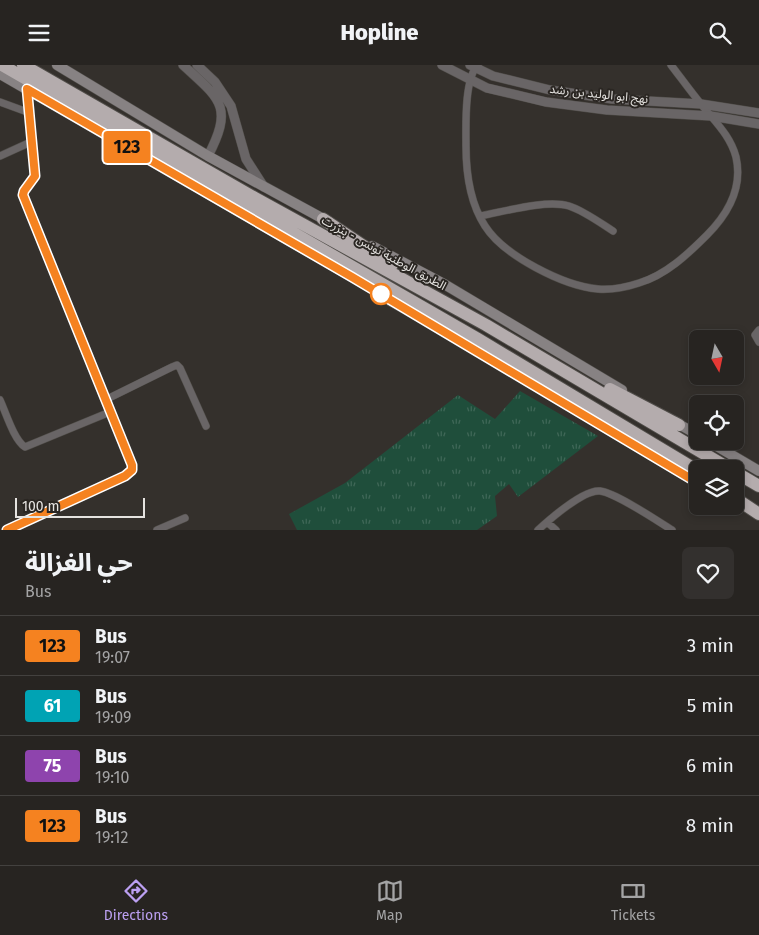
<!DOCTYPE html>
<html lang="en">
<head>
<meta charset="utf-8">
<style>
	body { margin:0; font-family:"Fira Sans","Noto Sans Arabic",sans-serif; background:#33302e; color:#f1f3f6; height:100vh; display:flex; flex-direction:column; font-size:19px; white-space:nowrap }
	* { box-sizing:border-box; margin:0 }
	p { font-size:16px; color:#a4a4a5 }
	.icon { flex:none; width:28px; height:28px; fill:none; stroke:currentColor; stroke-width:2; stroke-linecap:round; stroke-linejoin:round }
	.map { position:relative; height:465px; overflow:hidden }
	.sheet { display:flex; flex-direction:column; background:#272421; flex:1 }
	.sheet>* { flex:none }
	.badge { padding:0 10px; border-radius:4px; font-size:18px; line-height:32px }
	.needle { width:32px; rotate:171deg }
	.fabs { position:absolute; left:689px; top:265px; display:grid; gap:10px }
	.fabs a { display:grid; place-items:center; width:55px; height:55px; border-radius:8px; background:#272421; box-shadow:0 2px 8px #0003,0 0 0 1px #43413f; font-size:25px }
	.scale { position:absolute; left:15px; bottom:12px; width:130px; box-sizing:border-box; padding-left:5px; border:2px solid #e5e3e0; border-top:0; font-size:14px; line-height:18px; white-space:nowrap; color:#e5e3e0; -webkit-text-stroke:4px #2a2622; paint-order:stroke }
	.map>.badge { position:absolute; translate:-50% -50%; box-shadow:0 0 0 2px #fff }
	.round { display:grid; place-items:center; flex:none; width:52px; height:52px; border-radius:8px; background:#33302e }
	.overview { display:flex; align-items:center; justify-content:space-between; height:85px; padding:0 25px }
	h1 { font-size:24px; font-weight:800; line-height:38px }
	ul { padding:0; list-style:none }
	li { display:flex; align-items:center; gap:15px; height:60px; padding:0 25px; border-top:1px solid #43413f }
	li div { flex:1 }
	li b { display:block; font-size:19px }
	li em { font-style:normal }
	li .badge { min-width:55px; font-weight:700; text-align:center }
	header { display:flex; justify-content:space-between; align-items:center; height:65px; padding:0 25px; background:#272421; font-size:22px; font-weight:800 }
	.tab-bar { display:flex; justify-content:space-around; align-items:center; height:70px; border-top:1px solid #43413f; background:#272421; font-size:14px; color:#a4a4a5 }
	.tab-bar a { display:grid; justify-items:center; gap:2px }
	.tab-bar .selected { color:#bca0f2 }
	.map>svg:first-child { display:block }
	.grass { fill:url(#grass-tufts) }
	.lines { fill:none; stroke-linecap:round; stroke-linejoin:round }
	.minor-casing { stroke:#504d49; stroke-width:8 }
	.tertiary-casing { stroke:#504d49; stroke-width:10 }
	.secondary-casing { stroke:#504d49; stroke-width:11 }
	.motorway-casing { stroke:#504d49; stroke-width:14 }
	.minor { stroke:#696566; stroke-width:7 }
	.tertiary { stroke:#696566; stroke-width:9 }
	.secondary { stroke:#878283; stroke-width:10 }
	.motorway { stroke:#b4acad; stroke-width:12 }
	.line-casing { stroke:#fff; stroke-width:11 }
	.line { stroke:#f58220; stroke-width:8 }
	.stop-dot { fill:#fff; stroke:#f58220; stroke-width:2.5 }
	.labels { text-anchor:middle; stroke-width:4; stroke-linejoin:round; paint-order:stroke }
	.street-label { font-size:12px; fill:#e5e3e0; stroke:#2a2622 }
</style>
</head>
<body>
<header><svg class="icon" aria-label="menu" viewBox="0 0 24 24"><path d="M4 6h16M4 12h16M4 18h16"/></svg>Hopline<svg class="icon" aria-label="search" viewBox="0 0 24 24"><circle cx="10" cy="10" r="6"/><path d="M15 15l6 6"/></svg></header>
<div class="map">
<svg width="759" height="465" viewBox="0 0 759 465">
	<defs>
		<pattern id="grass-tufts" width="24" height="20" patternUnits="userSpaceOnUse" patternTransform="scale(1.25)"><rect width="24" height="20" fill="#1f4e3b"/><path d="M3 7l-1-3M5 7V3M7 7l1-3M15 17l-1-3M17 17v-4M19 17l1-3" fill="none" stroke="#3f6757"/></pattern>
	</defs>
	<rect width="100%" height="100%" fill="#34302c"/>
	<path class="grass" d="M520,326L598,371L518,432L509,419L495,431L497,451L477,465H297L289,449L345,418L458,330L495,354Z"/>
	<g class="lines">
		<g class="minor-casing">
			<path id="minor" d="M478,0C464,13 466,62 466,81C466,108 470,138 485,161C504,191 564,221 598,224C612,225 627,222 639,218C666,210 688,189 707,170C728,149 743,123 736,92C730,70 715,57 701,39C691,27 681,13 671,0
				M0,37L30,48
				M0,91L33,76
				M480,151C503,147 546,134 569,141C584,146 599,157 613,166
				M759,265L755,270L759,277
				M0,335C6,348 14,375 25,382L110,347
				M105,335L172,302L177,300L180,303L206,361
				M547,457L556,465
				M7,465L125,411L131,405L132,400L23,130L24,126L35,111L27,24
				M157,465L185,453
				M538,465C549,455 584,424 600,426C616,428 656,455 672,465"/>
		</g>
		<g class="tertiary-casing">
			<path id="tertiary" d="M183,0C220,34 234,41 208,91
				M197,0L215,17L231,41L246,94L264,122
				M442,0L487,23L546,37L607,45L711,51L759,59
				M470,0L493,11L550,25L612,34L701,39L759,48"/>
		</g>
		<g class="secondary-casing">
			<path id="secondary" d="M57,0L208,91L329,157
				M0,9L395,237
				M372,181L444,219L622,325
				M407,245L698,418
				M675,357L698,370
				M708,376L759,406"/>
		</g>
		<g class="motorway-casing">
			<path id="motorway" d="M2,0L478,274L698,406
				M23,0L255,133L486,260L730,404
				M323,154L392,200
				M390,234L414,247
				M610,324L679,360
				M735,407L759,421
				M735,433L759,449"/>
		</g>
		<use href="#minor" class="minor"/>
		<use href="#tertiary" class="tertiary"/>
		<use href="#secondary" class="secondary"/>
		<use href="#motorway" class="motorway"/>
	</g>
	<g class="lines">
		<g class="line-casing">
			<path id="line" d="M7,465L125,411L132,405V400L23,130L24,126L35,111L27,24L352,212L698,418"/>
		</g>
		<use href="#line" class="line"/>
	</g>
	<circle class="stop-dot" cx="381" cy="229" r="10"/>
	<g class="labels">
		<g class="street-label">
			<text transform="translate(599 29) rotate(6)" y="4">نهج ابو الوليد بن رشد</text>
			<text transform="translate(384 188) rotate(29)" y="4">الطريق الوطنية تونس - بنزرت</text>
		</g>
	</g>
</svg>
<div class="fabs">
<a><svg class="needle" viewBox="-14 -14 28 28"><path d="M0-13l5 13h-10z" fill="#e53935"/><path d="M0 13l5-13h-10z" fill="#a4a4a5"/></svg></a>
<a><svg class="icon" aria-label="locate" viewBox="0 0 24 24"><circle cx="12" cy="12" r="6"/><path d="M12 2v4M12 18v4M2 12h4M18 12h4"/></svg></a>
<a><svg class="icon" aria-label="layers" viewBox="0 0 24 24"><path d="M12 4l9 5-9 5-9-5zM3 14l9 5 9-5"/></svg></a>
</div>
<div class="scale">100 m</div>
<b class="badge" style="left:127px;top:82px;background:#f58220;color:#111">123</b>
</div>
<section class="sheet">
<div class="overview"><div><h1>حي الغزالة</h1><p>Bus</p></div><a class="round"><svg class="icon" aria-label="heart" viewBox="0 0 24 24"><path d="M12 20l-8-8c-3-5 5-10 8-4 3-6 11-1 8 4z"/></svg></a></div>
<ul>
<li><span class="badge" style="background:#f58220;color:#111">123</span><div><b>Bus</b><p>19:07</p></div><em>3 min</em></li>
<li><span class="badge" style="background:#00a3b4;color:#fff">61</span><div><b>Bus</b><p>19:09</p></div><em>5 min</em></li>
<li><span class="badge" style="background:#8e44ad;color:#fff">75</span><div><b>Bus</b><p>19:10</p></div><em>6 min</em></li>
<li><span class="badge" style="background:#f58220;color:#111">123</span><div><b>Bus</b><p>19:12</p></div><em>8 min</em></li>
</ul>
</section>
<nav class="tab-bar">
<a class="selected"><svg class="icon" aria-label="directions" viewBox="0 0 24 24"><path d="M12 3l9 9-9 9-9-9zM9 14v-3h6M13 9l2 2-2 2"/></svg>Directions</a>
<a><svg class="icon" aria-label="map" viewBox="0 0 24 24"><path d="M3 6l6-2 6 2 6-2v14l-6 2-6-2-6 2zM9 4v14M15 6v14"/></svg>Map</a>
<a><svg class="icon" aria-label="tickets" viewBox="0 0 24 24"><path d="M3 7h18v10H3zM15 7v10"/></svg>Tickets</a>
</nav>
</body>
</html>
